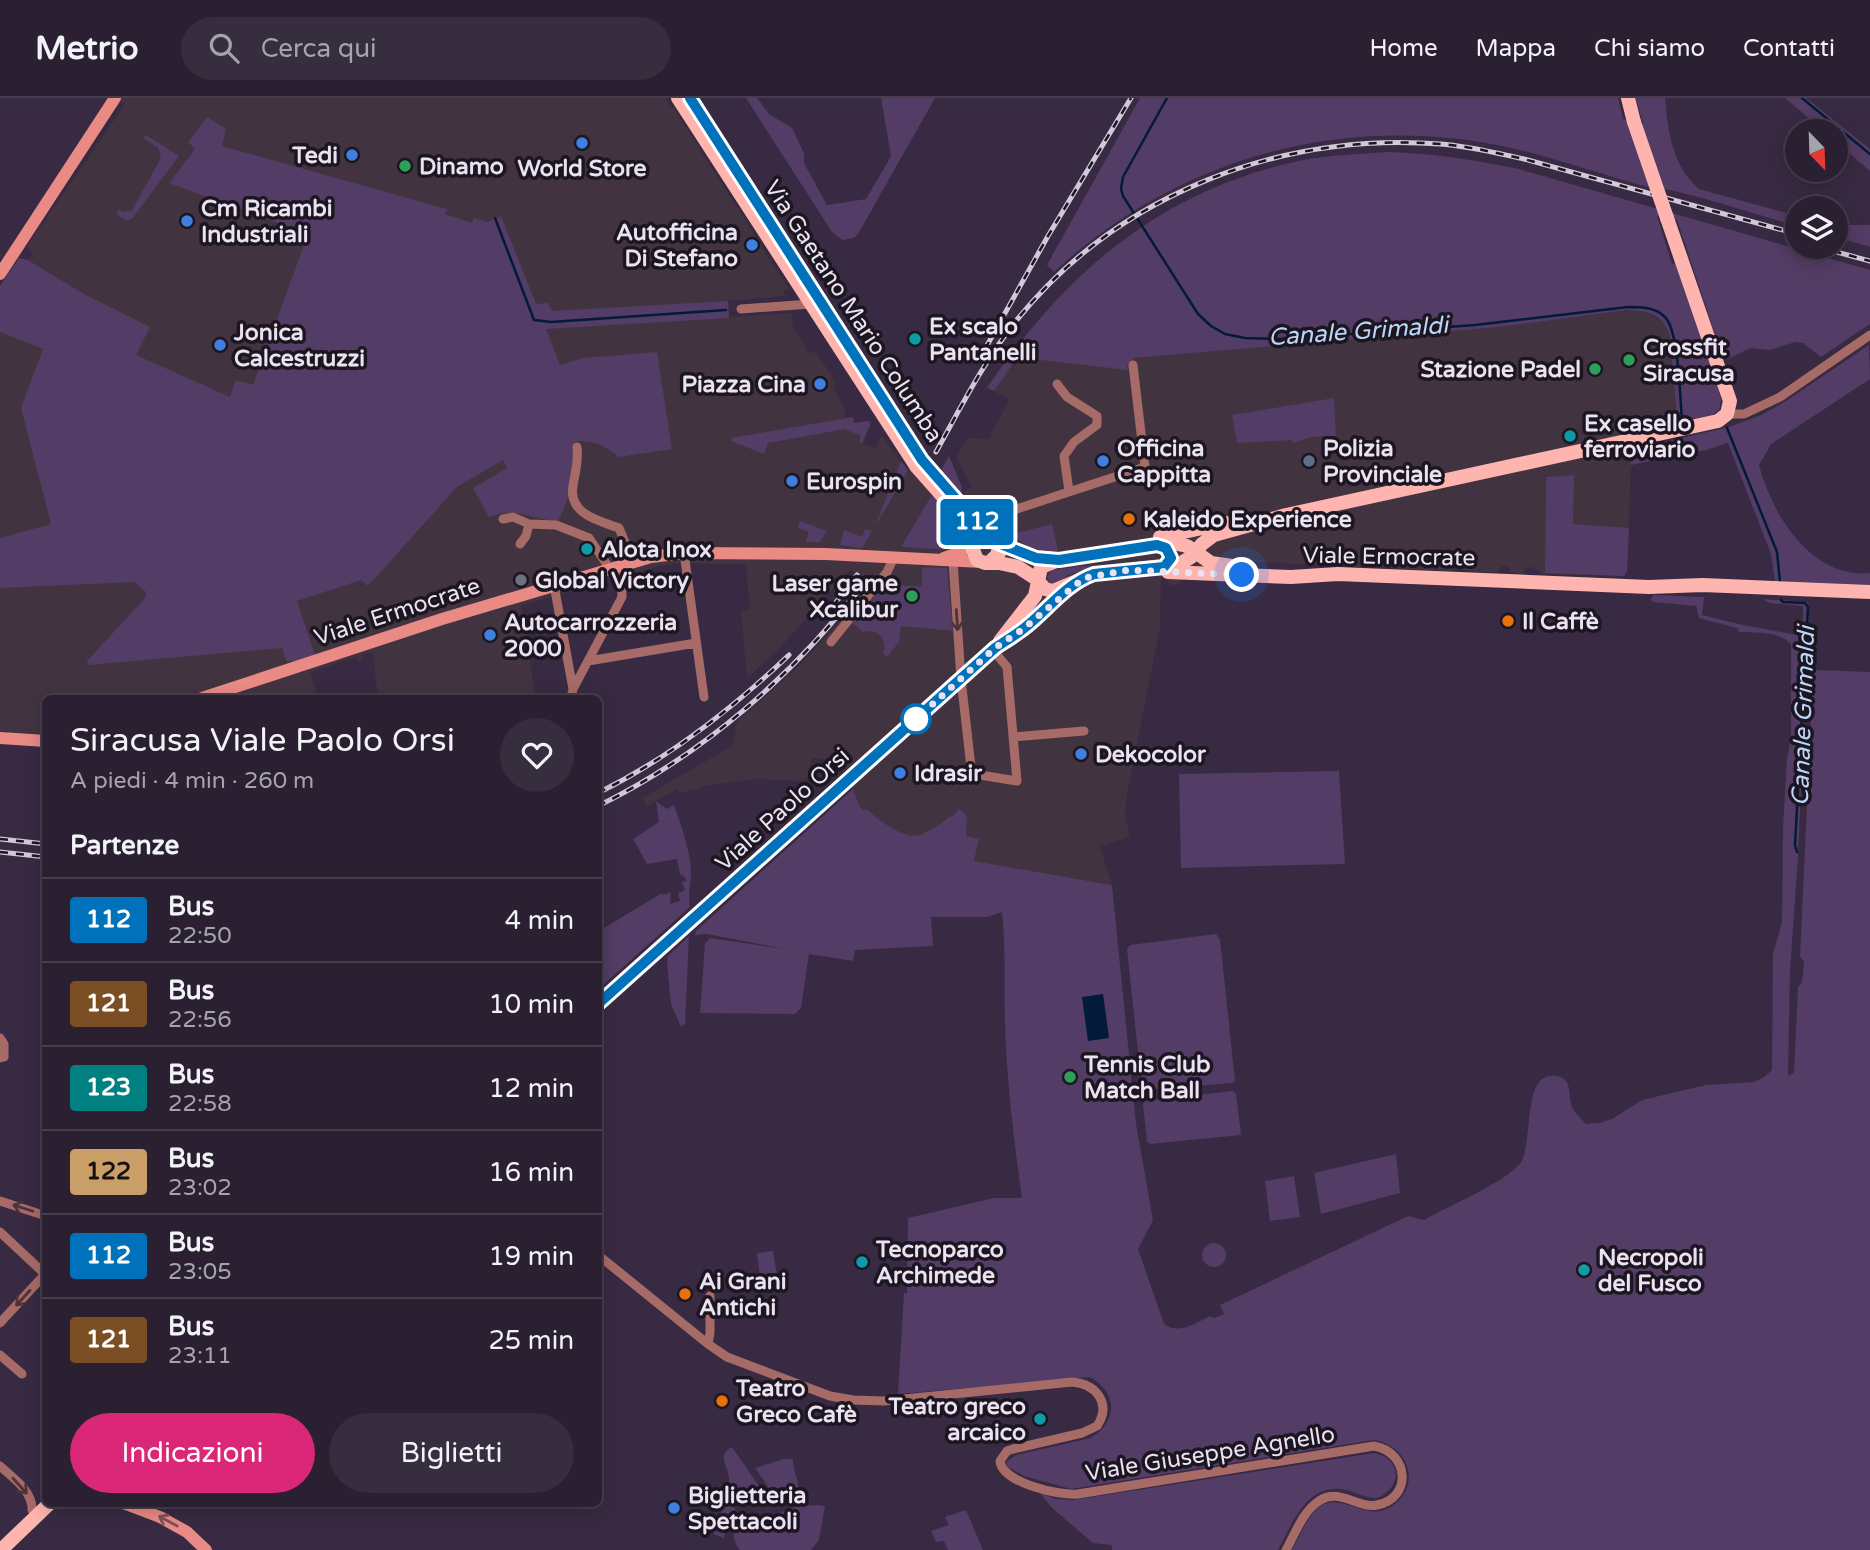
<!DOCTYPE html>
<html lang="it">
<head>
<meta charset="utf-8">
<style>
	body { margin:0; font-family:"Varela Round",sans-serif; background:#362d3e; color:#f1f3f6; height:100vh; display:flex; flex-direction:column; font-size:26px; white-space:nowrap }
	* { box-sizing:border-box; margin:0 }
	p { font-size:23px; color:#a5a3ac }
	.icon { flex:none; width:38px; height:38px; fill:none; stroke:currentColor; stroke-width:2; stroke-linecap:round; stroke-linejoin:round }
	.map { position:relative; flex:1; overflow:hidden }
	.panel { position:absolute; left:42px; top:597px; width:560px; height:812px; display:flex; flex-direction:column; background:#2a2032; border-radius:10px; box-shadow:0 4px 18px #0003,0 0 0 2px #463e4d }
	.panel>* { flex:none }
	.badge { padding:0 14px; border-radius:5px; font-size:24px; line-height:46px }
	.needle { width:46px; rotate:157deg }
	.fabs { position:absolute; left:1785px; top:21px; display:grid; gap:14px }
	.fabs a { display:grid; place-items:center; width:63px; height:63px; border-radius:50%; background:#2a2032; box-shadow:0 4px 18px #0003,0 0 0 2px #463e4d; font-size:35px }
	.you { position:absolute; width:35px; height:35px; margin:-18px; border:5px solid #fff; border-radius:50%; background:#1a73e8; box-shadow:0 0 0 10px #1a73e833 }
	.map>.badge { position:absolute; translate:-50% -50%; box-shadow:0 0 0 4px #fff }
	h2 { padding:0 28px; font-size:26px; line-height:63px }
	.round { display:grid; place-items:center; flex:none; width:74px; height:74px; border-radius:37px; background:#362d3e }
	.headline { display:flex; align-items:center; justify-content:space-between; height:119px; padding:0 28px }
	h1 { font-size:33px; font-weight:600; line-height:52px }
	.cta { display:flex; gap:14px; margin-top:auto; padding:14px 28px }
	.cta a { flex:1; height:80px; border-radius:42px; background:#db2777; color:#fff; font-size:28px; font-weight:600; line-height:80px; text-align:center }
	.cta a+a { background:#362d3e; color:#f1f3f6 }
	ul { padding:0; list-style:none }
	li { display:flex; align-items:center; gap:21px; height:84px; padding:0 28px; border-top:2px solid #463e4d }
	li div { flex:1 }
	li b { display:block; font-size:26px }
	li em { font-style:normal }
	li .badge { min-width:77px; font-weight:700; text-align:center }
	header { display:flex; align-items:center; gap:42px; box-sizing:border-box; height:98px; padding:0 35px; background:#2a2032; border-bottom:2px solid #463e4d }
	header strong { font-size:33px }
	nav { display:flex; gap:38px; margin-inline-start:auto; font-size:24px }
	.search { width:490px; height:63px; background:#362d3e; display:flex; align-items:center; gap:18px; box-sizing:border-box; padding:0 24px; border-radius:38px; color:#a5a3ac; font-size:26px }
	.map>svg:first-child { display:block }
	.commercial { fill:#423340 }
	.green { fill:#533c65 }
	.water { fill:#031a3a }
	.lines { fill:none; stroke-linecap:round; stroke-linejoin:round }
	.stream { stroke:#031a3a; stroke-width:2.5 }
	.minor { stroke:#a76b67; stroke-width:9 }
	.secondary { stroke:#e98a85; stroke-width:12 }
	.primary { stroke:#feb4af; stroke-width:14 }
	.rail-casing { stroke:#d2c8da; stroke-width:5 }
	.rail { stroke:#1c1621; stroke-width:2.5; stroke-dasharray:8; stroke-linecap:butt }
	.primary-bridge { stroke:#feb4af; stroke-width:14 }
	.oneway { stroke:#4d343a }
	.oneway2 { stroke:#825053 }
	.line-casing { stroke:#fff; stroke-width:16 }
	.line { stroke:#0072bc; stroke-width:10 }
	.walk { stroke:#eae1f1; stroke-width:7; stroke-dasharray:0 12.6 }
	.shop-dot { fill:#3f7fe0; stroke:#1c1621; stroke-width:2.5 }
	.leisure-dot { fill:#2e9e5b; stroke:#1c1621; stroke-width:2.5 }
	.culture-dot { fill:#0f9aa8; stroke:#1c1621; stroke-width:2.5 }
	.service-dot { fill:#5c6f8a; stroke:#1c1621; stroke-width:2.5 }
	.food-dot { fill:#e8710a; stroke:#1c1621; stroke-width:2.5 }
	.worship-dot { fill:#6b7280; stroke:#1c1621; stroke-width:2.5 }
	.stop-dot { fill:#fff; stroke:#0072bc; stroke-width:3.5 }
	.labels { text-anchor:middle; stroke-width:7; stroke-linejoin:round; paint-order:stroke }
	.poi-label { font-size:23px; font-weight:bold; fill:#eae1f1; stroke:#1c1621; text-anchor:start }
	.street-label { font-size:23px; fill:#eae1f1; stroke:#1c1621 }
	.water-label { font-size:24px; font-style:italic; fill:#bcd6fa; stroke:#1c1621 }
</style>
</head>
<body>
<header>
<strong>Metrio</strong>
<div class="search"><svg class="icon" aria-label="search" viewBox="0 0 24 24"><circle cx="10" cy="10" r="6"/><path d="M15 15l6 6"/></svg>Cerca qui</div>
<nav><a>Home</a><a>Mappa</a><a>Chi siamo</a><a>Contatti</a></nav>
</header>
<div class="map">
<svg width="1870" height="1452" viewBox="0 0 1870 1452">
	<rect width="100%" height="100%" fill="#382a42"/>
	<path class="commercial" d="M117,0H666L670,9H673L789,191L784,192L785,198L728,203L729,219L792,215L793,229L807,251L806,255L816,254L833,280L835,288L833,290L844,307L845,320L853,319L854,325L868,323L871,325L863,345L875,350L882,338L907,372L910,369L945,408L971,389L958,362V356L967,340L989,341L1009,302L994,293L1030,242L1127,268L1134,260L1499,229L1627,212L1646,213L1666,227L1670,238L1677,324L1628,335L1631,367L1627,473L1624,478L1541,476L1535,470L1528,469L1522,476L1512,475L1508,469L1502,468L1497,475L1466,473L1462,467L1456,466L1454,471L1450,473L1218,462L1184,479L1178,487H1171L1165,478H1161L1160,529L1127,696L1125,716L1130,739L1100,748L1112,787L974,763L884,729L860,709L845,668L834,662L812,660L806,683L753,681L710,687L680,695L677,691L647,708L642,700L732,648L737,624L800,567L848,514L869,487L850,472L776,554L747,580L741,513L750,511L746,466L682,465L658,468L639,475L637,473L521,508L536,600H378L373,557L370,555L362,557L363,562L358,564L356,559L310,574L318,600H46L45,649L0,645V188L19,160L28,162L33,155L27,148L125,6Z"/>
	<path class="green" d="M746,0H757L769,16L792,30L804,55V65L827,107L866,101L891,58L881,0H935L858,136L854,140L842,142L832,134Z
		M1140,0H1618L1623,21L1643,26L1636,0H1665C1668,34 1672,67 1699,91L1797,118V128C1755,116 1713,102 1670,92C1661,91 1652,90 1644,88C1599,76 1556,60 1511,50C1346,13 1178,59 1054,174L1047,167Z
		M1785,0H1806L1870,51V73L1836,44V33H1824Z
		M207,19L226,31L222,48L447,111L445,116L472,125L474,120L487,124L501,118L536,206L548,205L552,213L728,203L729,220L546,231L560,267L583,260L657,254L672,351L619,359C609,349 589,340 574,344C576,372 571,398 558,423C530,421 518,408 489,419L473,390L507,370L503,362L457,389L368,488L361,482L297,503L315,557L294,565L293,563H286L282,550L88,567L87,563L146,499V494L134,484L0,490V440L51,426L21,310L43,251L0,234V188L19,160L28,162L82,195L150,229L136,257L230,299L236,282L253,287L308,136L169,85L195,51L188,44Z
		M146,37L179,58L132,121L126,123L116,116L119,112L124,114L132,112L161,60L158,50L143,40Z
		M1388,54C1432,55 1476,62 1519,71L1870,172V226L1821,259L1803,245L1795,244L1770,252L1750,250L1728,261L1722,257L1677,122L1657,118L1672,166L1676,165L1718,289L1721,302L1719,312L1712,317L1677,324L1670,238C1662,216 1649,213 1627,212L1499,229L1134,260L1127,268L1128,272L1032,261L1029,243L994,293L987,290C1065,174 1163,91 1303,62C1331,57 1360,56 1388,54Z
		M1836,127H1870V149L1836,139Z
		M1869,247L1870,281L1771,346L1759,367C1772,417 1812,481 1870,475V488L1775,484L1771,456L1728,345L1706,352L1631,367L1630,352L1729,329L1761,317L1783,305Z
		M1334,300L1336,338L1311,339L1293,345L1292,342L1237,345L1232,317Z
		M853,319L854,325L868,323L871,325L862,345L859,344L861,338L845,331L768,345L764,356L731,343V340Z
		M949,358L962,389L961,397L940,374Z
		M901,363L908,372L876,427L877,423Z
		M1574,377L1573,426L1629,430L1627,473L1624,478L1545,475L1546,379Z
		M935,397L952,416L964,441L962,447L950,452L901,449L930,400Z
		M800,423L827,433L820,444H805L809,434L798,430Z
		M1052,426L1058,453C1041,453 1024,450 1013,436Z
		M865,431L872,433L862,450L840,447L844,432L862,439Z
		M1093,467V469L1068,477L1057,486L1050,485L1047,479L1052,472Z
		M922,469L947,470L953,533L901,528L899,544L887,559L883,556C888,541 878,530 863,534L852,525L884,486L922,489Z
		M1653,497L1704,499L1702,517L1743,527L1803,538V508L1770,505L1762,501L1807,504L1809,507L1798,758L1790,873L1788,978L1794,975L1798,889L1802,885L1804,863L1800,859L1813,574L1817,572L1870,574V1452H1292C1300,1438 1308,1416 1322,1407C1343,1396 1365,1421 1386,1411C1423,1394 1412,1348 1374,1342L1071,1391L1024,1378L1008,1369L1006,1364L1016,1357L1091,1340C1118,1323 1118,1295 1090,1279L898,1296L904,1195H907L908,1120L994,1100H1022C1014,1043 1007,986 1005,928C1004,890 1006,852 1002,814L987,819H931L933,848L855,852L853,863L809,856L801,910L795,916L700,915L705,845L710,840L785,851L707,836L695,837L696,833L853,691L860,709L864,712L866,711C878,721 903,742 920,737C925,736 930,731 935,729C940,726 945,724 949,718L952,719L959,711L967,718L966,738L979,741L974,763L1112,787L1136,1026L1153,1122L1138,1151L1164,1226C1179,1237 1196,1225 1210,1218L1214,1220L1224,1216L1220,1207L1408,1118L1424,1122C1445,1110 1510,1082 1521,1064C1534,1044 1521,971 1557,978C1573,981 1568,998 1572,1009C1575,1015 1581,1021 1586,1026L1600,1025L1612,1021L1642,1002L1706,987L1754,984L1764,979L1772,972L1773,855L1782,825L1783,730L1787,661L1791,638V546C1780,533 1755,535 1739,534L1737,530L1699,520L1696,508L1653,504L1651,501Z
		M1339,673L1345,766L1181,770L1179,676Z
		M656,703L667,711L674,707C681,727 689,749 691,770C692,784 687,796 690,809L603,887L599,878V833L662,795L663,797L671,794L670,806L680,803L678,795L685,792L682,784L686,783L685,779L680,776L677,761L647,766L633,741L659,724Z
		M1216,836L1220,841L1235,983L1233,985L1142,992L1127,851L1130,847Z
		M689,838L685,926L681,929L671,906L667,865L668,858Z
		M1233,993L1236,996L1241,1037L1150,1046L1147,1044L1143,1006L1145,1003Z
		M1396,1056L1400,1095L1321,1116L1314,1075Z
		M1294,1078L1300,1119L1270,1123L1265,1083Z
		M1202 1157a12 12 0 1 1 24 0a12 12 0 1 1-24 0Z
		M773,1153L777,1178L763,1180L760,1179L757,1155Z
		M732,1349L759,1388L746,1399L728,1397C728,1391 729,1385 729,1379C727,1367 717,1356 732,1349Z
		M1374,1355C1403,1361 1402,1390 1377,1400C1364,1401 1353,1392 1340,1391C1305,1388 1292,1427 1278,1452H1112V1447L1093,1445L1052,1410L1040,1395L1056,1401L1073,1402Z
		M784,1361H793C793,1374 799,1382 799,1393L769,1390L755,1370Z
		M729,1404L733,1407L736,1413L727,1421L724,1440L714,1436L702,1424L703,1421L720,1416Z
		M817,1407L825,1408L819,1442L811,1452H740C731,1442 732,1429 740,1419L753,1424L799,1408Z
		M966,1412L983,1452H948L944,1443L936,1444L931,1433L949,1427L945,1419Z"/>
	<path class="water" d="M1103,896L1109,940L1088,943L1082,899Z"/>
	<g class="lines">
		<path class="stream" d="M1167,0L1123,79L1121,91L1123,98L1198,216L1211,228L1225,236L1245,240L1282,241L1475,227L1628,209C1641,209 1655,209 1665,219C1679,233 1680,300 1682,323
			M1802,0L1870,56
			M495,120L534,222L551,224L726,212
			M1727,330L1777,454L1780,484
			M1781,502L1783,504L1805,505L1808,509L1795,747L1797,754"/>
		<path class="minor" d="M741,211L811,206
			M1057,286L1067,299L1097,318V327L1074,344L1064,358L1069,393
			M1727,316H1744L1780,299L1870,237
			M577,349C579,365 575,373 573,388C568,416 599,423 619,430L633,464
			M503,421L513,419L529,426L556,427L589,440L610,471
			M977,424L1145,369L1133,267
			M520,446L526,438L529,426
			M684,455L704,599
			M953,463L961,581L971,669L980,677L1017,683L1007,569L993,552
			M554,487L573,591L571,600
			M831,544L887,474L894,459
			M588,563L696,545
			M573,591L622,499L621,467
			M1013,639L1084,633
			M0,940L4,946V959L0,960
			M0,1103L46,1118
			M0,1134L46,1177
			M598,1157L708,1246L727,1259L830,1298L853,1302L884,1303L1072,1284C1096,1286 1112,1305 1097,1328L1082,1335L1013,1351L1007,1353L1000,1363C1002,1385 1060,1398 1078,1396L1374,1348C1409,1354 1413,1400 1377,1407C1357,1411 1340,1389 1319,1403C1303,1413 1295,1436 1286,1452
			M0,1225L46,1175
			M708,1246L710,1235V1198
			M0,1257L22,1276
			M0,1368C13,1380 33,1393 32,1412"/>
		<path class="secondary" d="M0,176L115,0
			M944,460L961,454L977,441
			M202,600L442,521L651,459L684,455L826,456L982,464
			M0,640L46,643
			M123,1405L160,1419L187,1434L206,1452"/>
		<path class="primary" d="M678,0L916,368L953,410L964,428L977,462L985,465H999L1018,469L1038,482
			M690,0L748,90
			M1628,0L1634,24
			M955,401L996,443L999,455L990,464
			M1160,439L1226,425
			M998,445L1036,460L1054,461
			M1168,474L1291,479L1338,476L1649,489L1703,487L1870,494
			M1039,484L1045,491L1053,493L1094,476L1178,467L1191,459L1202,446L1214,437L1286,417L1718,323L1727,316L1730,303L1667,120
			M1000,543L1035,498L1041,469L1059,462L1173,445L1187,448L1211,465L1232,468
			M598,906L995,550L1023,532L1069,490
			M1,1452L50,1405"/>
		<g class="rail-casing">
			<path id="rail" d="M1818,149L1870,163
				M985,251L1048,138L1131,0
				M936,354C961,309 984,263 1016,223C1118,96 1280,34 1440,46C1469,48 1496,55 1524,61L1797,136
				M833,508L857,477
				M598,695C669,660 731,612 789,557
				M598,708C704,656 794,577 865,484
				M0,741L46,746
				M0,754L46,759"/>
		</g>
		<use href="#rail" class="rail"/>
		<path class="primary-bridge" d="M1634,24L1667,120"/>
	</g>
	<defs><path id="oneway-shaft" d="M-6 0H5M1.5-3L5.5 0L1.5 3" fill="none" stroke-width="1.6" stroke-linecap="round" stroke-linejoin="round" transform="scale(1.75)"/></defs>
	<g class="oneway">
		<use href="#oneway-shaft" transform="translate(957 522) rotate(86)"/>
		<use href="#oneway-shaft" transform="translate(23 1110) rotate(-162)"/>
		<use href="#oneway-shaft" transform="translate(23 1200) rotate(132)"/>
		<use href="#oneway-shaft" transform="translate(20 1388) rotate(48)"/>
	</g>
	<use class="oneway2" href="#oneway-shaft" transform="translate(168 1423) rotate(-152)"/>
	<g class="lines">
		<g class="line-casing">
			<path id="line" d="M598,906L995,550C1004,544 1014,538 1023,531C1046,514 1065,486 1094,476L1164,469L1171,460L1166,450L1157,447L1059,462L1036,460L998,445L969,416L922,362L690,0"/>
		</g>
		<use href="#line" class="line"/>
		<path class="walk" d="M916,621L915,622L995,550L1023,531L1084,480L1128,472L1242,477"/>
	</g>
	<g class="shop-dot">
		<circle cx="582" cy="45" r="7"/>
		<circle cx="352" cy="57" r="7"/>
		<circle cx="187" cy="123" r="7"/>
		<circle cx="752" cy="147" r="7"/>
		<circle cx="220" cy="247" r="7"/>
		<circle cx="820" cy="286" r="7"/>
		<circle cx="1103" cy="363" r="7"/>
		<circle cx="792" cy="383" r="7"/>
		<circle cx="490" cy="537" r="7"/>
		<circle cx="1081" cy="656" r="7"/>
		<circle cx="900" cy="675" r="7"/>
		<circle cx="674" cy="1410" r="7"/>
	</g>
	<g class="leisure-dot">
		<circle cx="405" cy="68" r="7"/>
		<circle cx="1629" cy="262" r="7"/>
		<circle cx="1595" cy="271" r="7"/>
		<circle cx="912" cy="498" r="7"/>
		<circle cx="1070" cy="979" r="7"/>
	</g>
	<g class="culture-dot">
		<circle cx="915" cy="241" r="7"/>
		<circle cx="1570" cy="338" r="7"/>
		<circle cx="587" cy="451" r="7"/>
		<circle cx="862" cy="1164" r="7"/>
		<circle cx="1584" cy="1172" r="7"/>
		<circle cx="1040" cy="1321" r="7"/>
	</g>
	<circle class="service-dot" cx="1309" cy="363" r="7"/>
	<g class="food-dot">
		<circle cx="1129" cy="421" r="7"/>
		<circle cx="1508" cy="523" r="7"/>
		<circle cx="685" cy="1196" r="7"/>
		<circle cx="722" cy="1303" r="7"/>
	</g>
	<circle class="worship-dot" cx="521" cy="482" r="7"/>
	<circle class="stop-dot" cx="916" cy="621" r="14"/>
	<g class="labels">
		<g class="poi-label">
			<text x="338" y="65" text-anchor="end">Tedi</text>
			<text x="419" y="76">Dinamo</text>
			<text x="582" y="78" text-anchor="middle">World Store</text>
			<text x="201" y="118">Cm Ricambi<tspan x="201" dy="26">Industriali</tspan></text>
			<text x="738" y="142" text-anchor="end">Autofficina<tspan x="738" dy="26">Di Stefano</tspan></text>
			<text x="929" y="236">Ex scalo<tspan x="929" dy="26">Pantanelli</tspan></text>
			<text x="234" y="242">Jonica<tspan x="234" dy="26">Calcestruzzi</tspan></text>
			<text x="1643" y="257">Crossfit<tspan x="1643" dy="26">Siracusa</tspan></text>
			<text x="1581" y="279" text-anchor="end">Stazione Padel</text>
			<text x="806" y="294" text-anchor="end">Piazza Cina</text>
			<text x="1584" y="333">Ex casello<tspan x="1584" dy="26">ferroviario</tspan></text>
			<text x="1117" y="358">Officina<tspan x="1117" dy="26">Cappitta</tspan></text>
			<text x="1323" y="358">Polizia<tspan x="1323" dy="26">Provinciale</tspan></text>
			<text x="806" y="391">Eurospin</text>
			<text x="1143" y="429">Kaleido Experience</text>
			<text x="601" y="459">Alota Inox</text>
			<text x="535" y="490">Global Victory</text>
			<text x="898" y="493" text-anchor="end">Laser game<tspan x="898" dy="26">Xcalibur</tspan></text>
			<text x="1522" y="531">Il Caffè</text>
			<text x="504" y="532">Autocarrozzeria<tspan x="504" dy="26">2000</tspan></text>
			<text x="1095" y="664">Dekocolor</text>
			<text x="914" y="683">Idrasir</text>
			<text x="1084" y="974">Tennis Club<tspan x="1084" dy="26">Match Ball</tspan></text>
			<text x="876" y="1159">Tecnoparco<tspan x="876" dy="26">Archimede</tspan></text>
			<text x="1598" y="1167">Necropoli<tspan x="1598" dy="26">del Fusco</tspan></text>
			<text x="699" y="1191">Ai Grani<tspan x="699" dy="26">Antichi</tspan></text>
			<text x="736" y="1298">Teatro<tspan x="736" dy="26">Greco Cafè</tspan></text>
			<text x="1026" y="1316" text-anchor="end">Teatro greco<tspan x="1026" dy="26">arcaico</tspan></text>
			<text x="688" y="1405">Biglietteria<tspan x="688" dy="26">Spettacoli</tspan></text>
		</g>
		<g class="street-label">
			<text transform="translate(854 213) rotate(57)" y="8">Via Gaetano Mario Columba</text>
			<text transform="translate(1389 458) rotate(1)" y="8">Viale Ermocrate</text>
			<text transform="translate(397 513) rotate(-18)" y="8">Viale Ermocrate</text>
			<text transform="translate(782 711) rotate(-42)" y="8">Viale Paolo Orsi</text>
			<text transform="translate(1210 1355) rotate(-9)" y="8">Viale Giuseppe Agnello</text>
		</g>
		<g class="water-label">
			<text transform="translate(1358 233) rotate(-4)" y="8">Canale Grimaldi</text>
			<text transform="translate(1803 618) rotate(-88)" y="8">Canale Grimaldi</text>
		</g>
	</g>
</svg>
<div class="fabs">
<a><svg class="needle" viewBox="-14 -14 28 28"><path d="M0-13l5 13h-10z" fill="#e53935"/><path d="M0 13l5-13h-10z" fill="#a5a3ac"/></svg></a>
<a><svg class="icon" aria-label="layers" viewBox="0 0 24 24"><path d="M12 4l9 5-9 5-9-5zM3 14l9 5 9-5"/></svg></a>
</div>
<div class="you" style="left:1242px;top:477px"></div>
<b class="badge" style="left:977px;top:424px;background:#0072bc;color:#fff">112</b>
<section class="panel">
<div class="headline"><div><h1>Siracusa Viale Paolo Orsi</h1><p>A piedi · 4 min · 260 m</p></div><a class="round"><svg class="icon" aria-label="heart" viewBox="0 0 24 24"><path d="M12 20l-8-8c-3-5 5-10 8-4 3-6 11-1 8 4z"/></svg></a></div>
<h2>Partenze</h2>
<ul>
<li><span class="badge" style="background:#0072bc;color:#fff">112</span><div><b>Bus</b><p>22:50</p></div><em>4 min</em></li>
<li><span class="badge" style="background:#7c4e23;color:#fff">121</span><div><b>Bus</b><p>22:56</p></div><em>10 min</em></li>
<li><span class="badge" style="background:#008080;color:#fff">123</span><div><b>Bus</b><p>22:58</p></div><em>12 min</em></li>
<li><span class="badge" style="background:#c99e67;color:#111">122</span><div><b>Bus</b><p>23:02</p></div><em>16 min</em></li>
<li><span class="badge" style="background:#0072bc;color:#fff">112</span><div><b>Bus</b><p>23:05</p></div><em>19 min</em></li>
<li><span class="badge" style="background:#7c4e23;color:#fff">121</span><div><b>Bus</b><p>23:11</p></div><em>25 min</em></li>
</ul>
<div class="cta"><a>Indicazioni</a><a>Biglietti</a></div>
</section>
</div>
</body>
</html>
